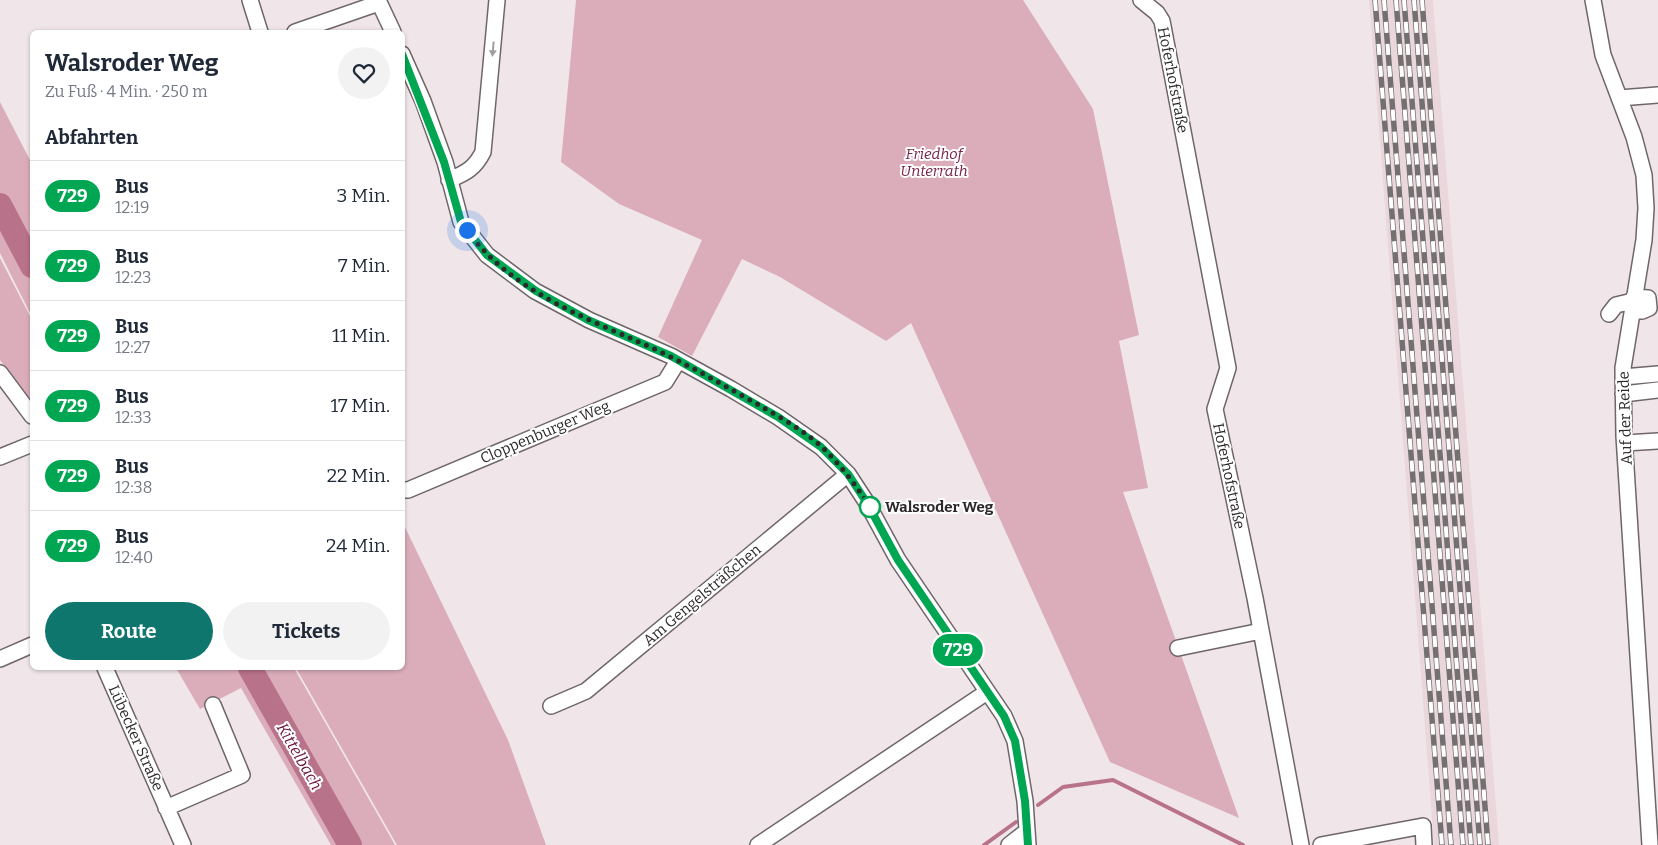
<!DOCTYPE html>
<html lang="de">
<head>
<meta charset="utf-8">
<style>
	body { margin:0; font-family:Bitter,serif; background:#f2f2f3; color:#1f2937; height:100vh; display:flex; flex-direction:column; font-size:19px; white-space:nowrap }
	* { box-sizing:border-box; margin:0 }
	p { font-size:16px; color:#747a83 }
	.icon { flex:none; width:28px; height:28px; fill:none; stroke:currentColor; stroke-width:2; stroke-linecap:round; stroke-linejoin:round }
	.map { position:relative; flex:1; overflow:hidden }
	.details { position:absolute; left:30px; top:30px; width:375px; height:640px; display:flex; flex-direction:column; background:#fff; border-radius:8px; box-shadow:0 1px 4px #0004 }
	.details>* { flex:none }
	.badge { padding:0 10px; border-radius:16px; font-size:18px; line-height:32px }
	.you { position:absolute; width:25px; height:25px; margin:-12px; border:4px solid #fff; border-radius:50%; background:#1a73e8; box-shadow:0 0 0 8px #1a73e833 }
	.map>.badge { position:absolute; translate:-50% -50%; box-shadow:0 0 0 2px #fff }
	h2 { padding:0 15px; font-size:19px; line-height:45px }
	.round { display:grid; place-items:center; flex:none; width:52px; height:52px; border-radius:26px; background:#f2f2f3 }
	.headline { display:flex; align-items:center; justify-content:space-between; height:85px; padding:0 15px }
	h1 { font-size:24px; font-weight:700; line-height:38px }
	.button { display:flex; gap:10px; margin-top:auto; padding:10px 15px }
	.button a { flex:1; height:58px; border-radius:30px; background:#0f766e; color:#fff; font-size:20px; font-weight:700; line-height:58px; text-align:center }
	.button a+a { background:#f2f2f3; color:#1f2937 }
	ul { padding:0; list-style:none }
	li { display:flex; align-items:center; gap:15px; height:70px; padding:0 15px; border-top:1px solid #e0e1e3 }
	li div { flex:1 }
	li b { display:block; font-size:19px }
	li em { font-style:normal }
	li .badge { min-width:55px; font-weight:700; text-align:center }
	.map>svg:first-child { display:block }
	.built { fill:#e9d7dc }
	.green { fill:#dbadbb }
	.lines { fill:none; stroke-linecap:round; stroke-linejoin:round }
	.stream { stroke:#b8728a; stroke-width:4 }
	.river { stroke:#b8728a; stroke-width:24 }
	.minor-casing { stroke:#6f6669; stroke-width:18 }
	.minor { stroke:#fff; stroke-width:15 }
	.rail-casing { stroke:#746f70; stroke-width:5.5 }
	.rail { stroke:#fff; stroke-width:4; stroke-dasharray:11; stroke-linecap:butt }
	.oneway { fill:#a09f9f }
	.line-casing { stroke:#fff; stroke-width:11 }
	.line { stroke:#00a651; stroke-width:8 }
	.walk { stroke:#2c292a; stroke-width:5; stroke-dasharray:0 9 }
	.stop-dot { fill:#fff; stroke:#00a651; stroke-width:2.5 }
	.labels { text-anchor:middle; stroke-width:4; stroke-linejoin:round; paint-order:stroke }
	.street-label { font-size:15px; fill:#2c292a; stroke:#fff }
	.park-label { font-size:15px; font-style:italic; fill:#772246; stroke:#fff }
	.stop-label { font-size:15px; font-weight:bold; fill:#2c292a; stroke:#fff; text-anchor:start }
	.water-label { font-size:16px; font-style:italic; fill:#6a153b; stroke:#fff }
</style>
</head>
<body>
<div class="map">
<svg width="1658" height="845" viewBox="0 0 1658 845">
	<rect width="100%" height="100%" fill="#f0e6e9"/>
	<path class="built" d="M1369,0H1433L1499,845H1434Z"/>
	<path class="green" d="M576,0H1023L1093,109L1139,335L1119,341L1148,488L1123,492L1239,818L1110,762L911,323L886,341L780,277L742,259L692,356L658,337L702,240L619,204L561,162Z
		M0,102L32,164V317L0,253Z
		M0,258L32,320V403L0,360Z
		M403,523L508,740L546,845H397L296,668H402Z
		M176,668H294L395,845H331L241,688L200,709Z"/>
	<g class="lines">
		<path class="stream" d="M1038,805L1063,787L1113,780L1243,845
			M984,845L1016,822"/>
		<path class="river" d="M0,205L32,266
			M250,668L350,845"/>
		<g class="minor-casing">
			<path id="minor" d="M250,0L260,32
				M378,0L393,32
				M1141,0L1157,13L1162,21L1228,368L1215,409L1255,598L1301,845
				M1593,0L1603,55L1634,137L1644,175L1646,208L1644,240L1623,368L1624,436L1650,845
				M295,32L379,3
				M402,54L423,101L445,162L461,222L487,255L535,291L589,320L671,356L731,389L778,417L821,447L848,474L867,503L898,560L1004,716L1015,741L1025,801L1028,845
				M1619,98L1658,95
				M449,180C466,173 475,168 483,152L497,0
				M1632,310L1642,311L1649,308L1648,298L1634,297
				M1609,314L1616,305L1633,301
				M0,373L32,416
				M1623,377L1658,374
				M1623,394L1658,390
				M1625,443L1658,441
				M0,457L32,444
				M402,490H408L665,382L678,361
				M1178,648L1261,631
				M0,659L32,645
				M105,668L183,845
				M551,706L586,691L848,474
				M166,808L242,775L213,705
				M758,845L987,692
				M1009,845L1027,831
				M1321,845L1423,826L1424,845"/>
		</g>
		<use href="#minor" class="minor"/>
		<g class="rail-casing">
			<path id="rail" d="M1375,0L1442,845
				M1384,0L1451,845
				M1396,0L1463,845
				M1404,0L1471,845
				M1414,0L1480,845
				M1422,0L1488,845"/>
		</g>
		<use href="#rail" class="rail"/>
	</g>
	<defs><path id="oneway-solid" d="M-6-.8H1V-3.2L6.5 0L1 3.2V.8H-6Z" transform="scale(1.25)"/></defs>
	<use class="oneway" href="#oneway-solid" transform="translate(493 49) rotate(95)"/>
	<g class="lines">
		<g class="line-casing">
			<path id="line" d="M402,54L444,162L461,222L487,255L536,291L588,320L671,356L778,417L821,447L848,474L867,503L898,560L1004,716L1015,741L1025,801L1028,845"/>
		</g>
		<use href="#line" class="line"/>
		<path class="walk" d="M467,230C507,287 578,315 639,342C680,360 718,382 757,404C779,417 804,430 823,448C841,466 856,485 870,507"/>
	</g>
	<circle class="stop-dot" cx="870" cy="507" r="10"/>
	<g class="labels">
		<g class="street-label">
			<text transform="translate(1173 80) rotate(79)" y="5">Hoferhofstraße</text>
			<text transform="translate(1625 418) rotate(-92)" y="5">Auf der Reide</text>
			<text transform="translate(545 432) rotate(-23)" y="5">Cloppenburger Weg</text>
			<text transform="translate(1229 476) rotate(78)" y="5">Hoferhofstraße</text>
			<text transform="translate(702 595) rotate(-40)" y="5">Am Gengelsträßchen</text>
			<text transform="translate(136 738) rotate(66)" y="5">Lübecker Straße</text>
		</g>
		<g class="park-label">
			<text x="934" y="159">Friedhof<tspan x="934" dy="17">Unterrath</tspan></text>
		</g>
		<g class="stop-label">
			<text x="885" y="512">Walsroder Weg</text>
		</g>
		<g class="water-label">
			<text transform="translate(300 756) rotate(60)" y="6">Kittelbach</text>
		</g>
	</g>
</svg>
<div class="you" style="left:467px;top:230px"></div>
<b class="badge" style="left:958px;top:650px;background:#00a651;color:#fff">729</b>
<section class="details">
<div class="headline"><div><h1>Walsroder Weg</h1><p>Zu Fuß · 4 Min. · 250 m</p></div><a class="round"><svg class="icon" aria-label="heart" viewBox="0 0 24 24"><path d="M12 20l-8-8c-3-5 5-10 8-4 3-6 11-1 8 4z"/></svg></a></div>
<h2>Abfahrten</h2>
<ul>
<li><span class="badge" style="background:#00a651;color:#fff">729</span><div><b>Bus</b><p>12:19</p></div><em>3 Min.</em></li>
<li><span class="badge" style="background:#00a651;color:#fff">729</span><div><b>Bus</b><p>12:23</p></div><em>7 Min.</em></li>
<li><span class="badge" style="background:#00a651;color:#fff">729</span><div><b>Bus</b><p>12:27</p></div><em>11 Min.</em></li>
<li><span class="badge" style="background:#00a651;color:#fff">729</span><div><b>Bus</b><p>12:33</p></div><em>17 Min.</em></li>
<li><span class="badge" style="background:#00a651;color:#fff">729</span><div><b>Bus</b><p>12:38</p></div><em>22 Min.</em></li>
<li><span class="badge" style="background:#00a651;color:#fff">729</span><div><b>Bus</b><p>12:40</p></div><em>24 Min.</em></li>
</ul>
<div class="button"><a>Route</a><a>Tickets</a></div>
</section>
</div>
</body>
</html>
